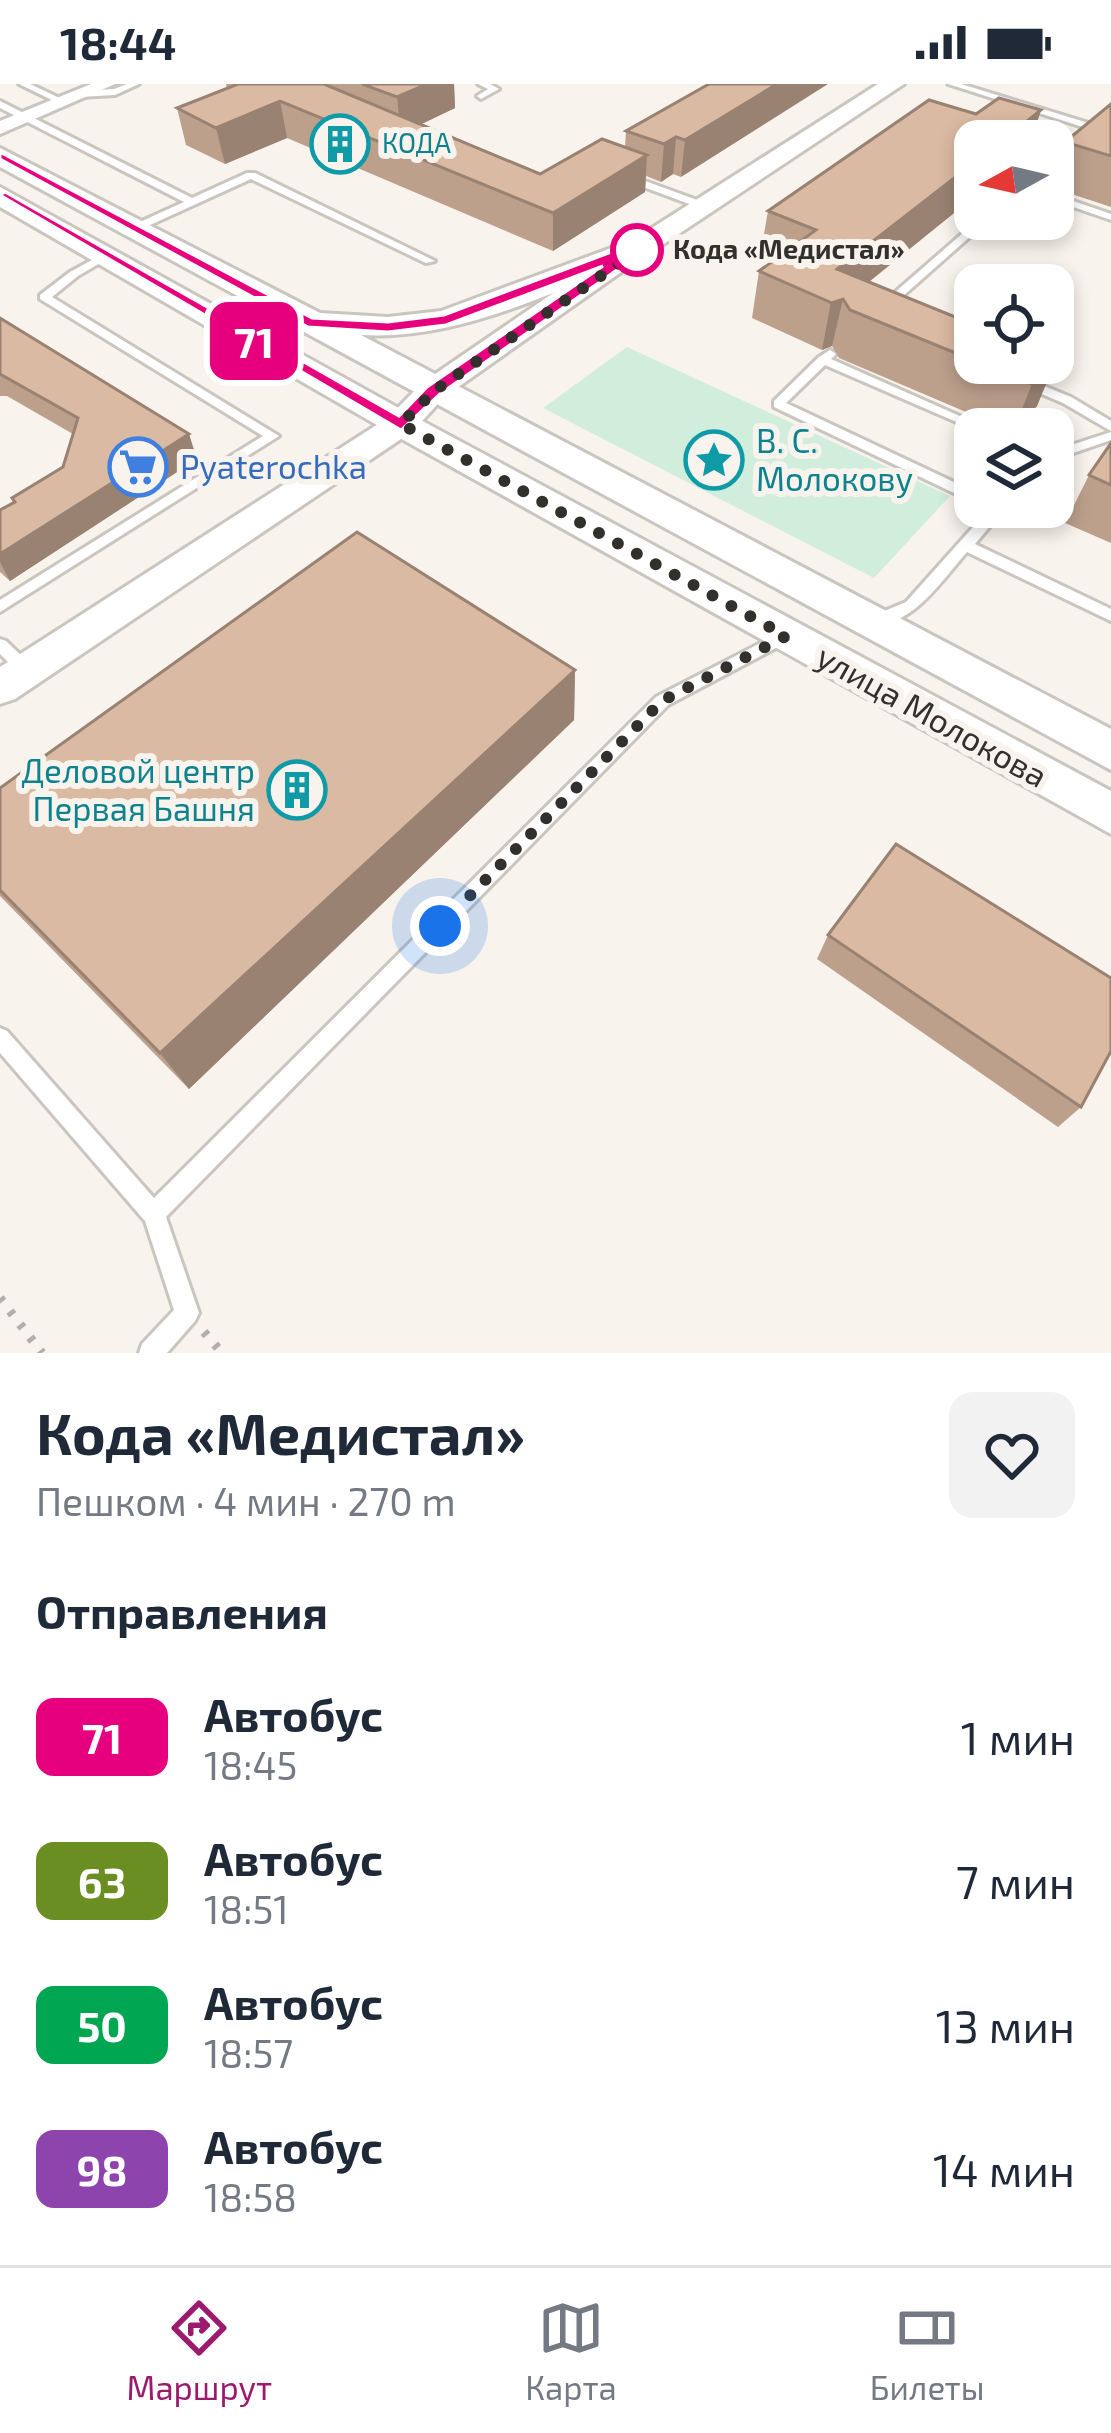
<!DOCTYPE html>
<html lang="ru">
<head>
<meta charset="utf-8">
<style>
	body { margin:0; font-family:"Exo 2",sans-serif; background:#f2f2f3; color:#1f2937; height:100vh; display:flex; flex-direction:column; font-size:45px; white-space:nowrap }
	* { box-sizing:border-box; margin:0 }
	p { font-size:39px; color:#747a83 }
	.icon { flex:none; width:66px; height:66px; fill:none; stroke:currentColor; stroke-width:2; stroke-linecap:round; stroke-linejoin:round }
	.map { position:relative; height:1269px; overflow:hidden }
	.sheet { display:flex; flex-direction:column; background:#fff; flex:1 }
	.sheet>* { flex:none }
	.badge { padding:0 24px; border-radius:18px; font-size:42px; line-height:78px }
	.needle { width:78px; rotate:262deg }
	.fabs { position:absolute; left:954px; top:36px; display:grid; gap:24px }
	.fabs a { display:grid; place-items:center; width:120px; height:120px; border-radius:24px; background:#fff; box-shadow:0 6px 18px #0003; font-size:60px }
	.you { position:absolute; width:60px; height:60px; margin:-30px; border:9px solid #fff; border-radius:50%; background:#1a73e8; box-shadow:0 0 0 18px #1a73e833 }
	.map>.badge { position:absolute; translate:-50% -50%; box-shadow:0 0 0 6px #fff }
	h2 { padding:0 36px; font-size:45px; line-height:108px }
	.round { display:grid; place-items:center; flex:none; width:126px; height:126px; border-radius:24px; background:#f2f2f3 }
	.overview { display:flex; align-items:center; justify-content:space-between; height:204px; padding:0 36px }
	h1 { font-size:57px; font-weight:700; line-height:90px }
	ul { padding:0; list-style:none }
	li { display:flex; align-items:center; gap:36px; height:144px; padding:0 36px }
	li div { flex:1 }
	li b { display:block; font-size:45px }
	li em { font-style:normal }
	li .badge { min-width:132px; font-weight:700; text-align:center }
	.status { display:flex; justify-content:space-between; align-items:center; height:84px; padding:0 60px; background:#fff; direction:ltr }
	.status svg { height:33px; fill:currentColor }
	.tabs { display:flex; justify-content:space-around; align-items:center; height:168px; border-top:3px solid #e0e1e3; background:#fff; font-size:33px; color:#747a83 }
	.tabs a { display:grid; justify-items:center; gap:6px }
	.tabs .selected { color:#9c1a6d }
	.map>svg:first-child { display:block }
	.green { fill:#d1eddb }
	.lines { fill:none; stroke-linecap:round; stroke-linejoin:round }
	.service-casing { stroke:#cac5bf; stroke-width:6 }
	.minor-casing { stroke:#cac5bf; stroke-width:6 }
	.tertiary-casing { stroke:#cac5bf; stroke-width:6 }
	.secondary-casing { stroke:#cac5bf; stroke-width:6 }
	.path { stroke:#b2aea9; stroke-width:9; stroke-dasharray:4.5 12; stroke-linecap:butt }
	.service { fill:#fff; fill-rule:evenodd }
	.minor { fill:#fff; fill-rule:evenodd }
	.tertiary { fill:#fff; fill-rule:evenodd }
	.secondary { fill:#fff; fill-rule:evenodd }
	.wall { fill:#bca08c }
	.shaded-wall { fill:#998272 }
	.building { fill:#dbbaa3; stroke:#998272; stroke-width:3 }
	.line { fill:#e6007e; stroke:#fff; stroke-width:3 }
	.walk { stroke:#32302d; stroke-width:12; stroke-dasharray:0 21.6 }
	.stop-dot { fill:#fff; stroke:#e6007e; stroke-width:6 }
	.labels { text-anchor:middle; stroke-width:12; stroke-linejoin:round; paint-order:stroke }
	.far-culture-label { font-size:27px; fill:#0d838f; stroke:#f8f3ec; text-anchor:start }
	.far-stop-label { font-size:27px; font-weight:bold; fill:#32302d; stroke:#f8f3ec; text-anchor:start }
	.culture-label { font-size:33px; fill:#0d838f; stroke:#f8f3ec; text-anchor:start }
	.shop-label { font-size:33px; fill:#366cbe; stroke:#f8f3ec; text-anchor:start }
	.street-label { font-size:33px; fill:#32302d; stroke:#f8f3ec }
</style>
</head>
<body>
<div class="status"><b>18:44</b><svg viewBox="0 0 49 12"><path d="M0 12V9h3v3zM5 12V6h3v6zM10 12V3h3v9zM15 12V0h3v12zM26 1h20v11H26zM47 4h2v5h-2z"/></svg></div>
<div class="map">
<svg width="1111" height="1269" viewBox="0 0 1111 1269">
	<rect width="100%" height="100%" fill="#f8f3ec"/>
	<path class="green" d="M627,263L950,412L874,494L543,324Z"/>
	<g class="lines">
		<g class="service-casing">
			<path id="service" d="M19,0H30L66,17L58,19Z
				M127,0H139L115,11L79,13L75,10L79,7L114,5Z
				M478,0H490L499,5L481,15L477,12L488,5Z
				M948,0H961L1111,46V52Z
				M0,17L192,114L247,89H255L435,177L426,179L251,95L139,146H131V142L184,118L0,24Z
				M626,90L708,120L709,122L700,124L622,95L621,93Z
				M1053,110L1111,130V136L1053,116Z
				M979,135H990L886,227H878V223Z
				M103,170L112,172L78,192L52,213L279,352L0,528V516L263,352L40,215V211L70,188Z
				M830,266L836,270L831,275L989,345L975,346L825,281L786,319L975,408V419L774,323V317L819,273Z
				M1027,295L1071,313L1111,337V347L1063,319L1023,302V296Z
				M1111,348V356L1053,376V367Z
				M991,423H1006L975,460L1111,525V537L967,468C941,497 913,543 870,541L867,537L870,533L906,518Z
				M786,546L791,548L794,552L791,556L668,621L166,1133L199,1229L195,1237L167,1269H139L142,1260L174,1226L145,1137L0,969V944L7,947L154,1114L656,613Z
				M0,555L6,557L32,582L34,586L32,590H20L0,570Z"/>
		</g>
		<g class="minor-casing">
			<path id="minor" d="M91,0H115L0,50V37Z"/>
		</g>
		<g class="tertiary-casing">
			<path id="tertiary" d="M878,0H904L617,191L444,313L413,347L15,615L0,620V583L389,333L422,299L597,179Z"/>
		</g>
		<g class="secondary-casing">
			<path id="secondary" d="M0,64L320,229L388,233L441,227L633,156H653L658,162L653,168C560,204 462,257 361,251L1111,645V686L0,83Z
				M0,103L413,332L1111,707V750L389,348L0,123Z"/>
		</g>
		<path class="path" d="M0,1214L42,1269
			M204,1248L222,1269"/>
		<use href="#service" class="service"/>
		<use href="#minor" class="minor"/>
		<use href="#tertiary" class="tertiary"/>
		<use href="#secondary" class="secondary"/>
	</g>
	<path class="wall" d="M226,0H454L455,24L421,40L540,90L625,63L626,47L709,0L681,93L673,90L661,98L646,92L645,108L553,167L287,54L225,80L186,61L177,24L227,5Z
		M1111,20V123L1053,104V92L1065,58Z
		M1041,26L1031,57H975V112L869,198L975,241V279H1053L1037,322L1016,345H1006L839,274L832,262L822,266L752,234L759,187L772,178L760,173L768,127L976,30Z
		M0,234L197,375L10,497L0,488V426L63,383L73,350L7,312H0Z
		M1111,359V459L1065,439L1089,391Z
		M575,586L574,636L189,1005L0,812V704Z
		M828,851L1081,1023L1058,1043L817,875Z"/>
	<path class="shaded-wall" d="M422,0H454L455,24L401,50L397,13Z
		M777,0H828L681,93L685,56Z
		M280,17L287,54L225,80L216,44Z
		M1041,26L1031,57H1002Z
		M676,53L673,90L661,98L664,60Z
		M647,71L645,108L553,167V129Z
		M975,78V112L845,217L843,215L832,262L822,266L837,185Z
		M1057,274L1037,322L1014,345L1032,300Z
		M189,350L197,375L10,497L0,478V470Z
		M575,586L574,636L189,1005L160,969Z"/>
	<path class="building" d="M238,0H324L540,90L602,55L647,71L553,129L280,17L216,44L177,24Z
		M362,0H427L397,13Z
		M709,0H777L685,56L676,53L664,60L626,47Z
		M999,14L1041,26L1002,57H975V78L837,185L975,241V277L850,226L843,215L832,219L759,187L816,146L768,127L929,16L976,30Z
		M1111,20V72L1065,58Z
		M0,234L189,350L0,470V426L15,418L12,414L63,383L78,334L0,290Z
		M980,279H1053L1032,300Z
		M1111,359V401L1089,391Z
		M357,448L575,586L160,969L0,806V704Z
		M896,760L1111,894V967L1081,1023L828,851Z"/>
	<path class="line" d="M0,68L312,234L388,238L444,231L638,158L651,162L440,310L401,346L0,111L5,108L399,332L427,303L603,182L446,241L388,248L308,243L0,75Z"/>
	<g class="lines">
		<path class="walk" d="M440,842L662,617L786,552L401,340L434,307L644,162L637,166"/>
	</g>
	<defs>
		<g id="building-ring" transform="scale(3)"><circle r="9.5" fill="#f8f3ec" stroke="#0f9aa8" stroke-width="1.5"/><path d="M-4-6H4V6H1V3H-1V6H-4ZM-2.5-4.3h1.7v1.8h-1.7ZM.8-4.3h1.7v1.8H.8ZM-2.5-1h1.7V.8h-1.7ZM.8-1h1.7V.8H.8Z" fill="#0f9aa8"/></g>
		<g id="sight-ring" transform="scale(3)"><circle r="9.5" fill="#f8f3ec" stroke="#0f9aa8" stroke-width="1.5"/><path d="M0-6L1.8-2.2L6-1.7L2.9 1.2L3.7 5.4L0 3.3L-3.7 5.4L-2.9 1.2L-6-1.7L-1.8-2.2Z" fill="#0f9aa8"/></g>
		<g id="supermarket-ring" transform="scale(3)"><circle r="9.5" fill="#f8f3ec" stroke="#3f7fe0" stroke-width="1.5"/><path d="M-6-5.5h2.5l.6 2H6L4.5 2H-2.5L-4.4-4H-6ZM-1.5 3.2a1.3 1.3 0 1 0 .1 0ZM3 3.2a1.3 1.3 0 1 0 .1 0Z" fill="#3f7fe0"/></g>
	</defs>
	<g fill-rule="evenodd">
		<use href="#building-ring" x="340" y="60"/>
		<use href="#sight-ring" x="714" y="376"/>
		<use href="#supermarket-ring" x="138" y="383"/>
		<use href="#building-ring" x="297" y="706"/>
	</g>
	<circle class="stop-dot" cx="637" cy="166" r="24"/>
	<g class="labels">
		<g class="far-culture-label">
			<text x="382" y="69">КОДА</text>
		</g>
		<g class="far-stop-label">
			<text x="673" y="175">Кода «Медистал»</text>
		</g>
		<g class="culture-label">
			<text x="756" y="369">В. С.<tspan x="756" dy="38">Молокову</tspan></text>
			<text x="255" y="699" text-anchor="end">Деловой центр<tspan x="255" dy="38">Первая Башня</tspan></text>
		</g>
		<g class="shop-label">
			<text x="180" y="395">Pyaterochka</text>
		</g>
		<g class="street-label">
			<text transform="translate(932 632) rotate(29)" y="12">улица Молокова</text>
		</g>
	</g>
</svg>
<div class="fabs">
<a><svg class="needle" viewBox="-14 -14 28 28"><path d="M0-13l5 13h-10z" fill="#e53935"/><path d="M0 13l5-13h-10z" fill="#747a83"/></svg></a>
<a><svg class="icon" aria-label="locate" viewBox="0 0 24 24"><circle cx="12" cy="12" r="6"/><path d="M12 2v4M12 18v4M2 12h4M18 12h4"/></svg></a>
<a><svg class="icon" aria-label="layers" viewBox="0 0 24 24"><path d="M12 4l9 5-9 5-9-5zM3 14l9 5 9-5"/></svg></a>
</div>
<div class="you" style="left:440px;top:842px"></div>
<b class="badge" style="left:254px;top:257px;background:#e6007e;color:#fff">71</b>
</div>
<section class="sheet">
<div class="overview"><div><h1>Кода «Медистал»</h1><p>Пешком · 4 мин · 270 m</p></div><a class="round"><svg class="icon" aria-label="heart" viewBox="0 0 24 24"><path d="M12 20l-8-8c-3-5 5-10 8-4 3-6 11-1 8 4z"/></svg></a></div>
<h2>Отправления</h2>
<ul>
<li><span class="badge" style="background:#e6007e;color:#fff">71</span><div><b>Автобус</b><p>18:45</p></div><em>1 мин</em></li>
<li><span class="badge" style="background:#6b8e23;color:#fff">63</span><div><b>Автобус</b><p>18:51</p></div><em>7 мин</em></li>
<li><span class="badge" style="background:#00a651;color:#fff">50</span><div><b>Автобус</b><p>18:57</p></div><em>13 мин</em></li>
<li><span class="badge" style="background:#8e44ad;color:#fff">98</span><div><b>Автобус</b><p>18:58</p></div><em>14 мин</em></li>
</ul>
</section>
<nav class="tabs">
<a class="selected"><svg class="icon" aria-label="directions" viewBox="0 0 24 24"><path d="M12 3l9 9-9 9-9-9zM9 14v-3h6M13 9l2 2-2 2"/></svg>Маршрут</a>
<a><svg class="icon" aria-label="map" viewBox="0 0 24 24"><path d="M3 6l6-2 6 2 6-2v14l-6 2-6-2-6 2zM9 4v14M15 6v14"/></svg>Карта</a>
<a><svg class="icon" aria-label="tickets" viewBox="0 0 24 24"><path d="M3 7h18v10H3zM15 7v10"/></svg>Билеты</a>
</nav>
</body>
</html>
